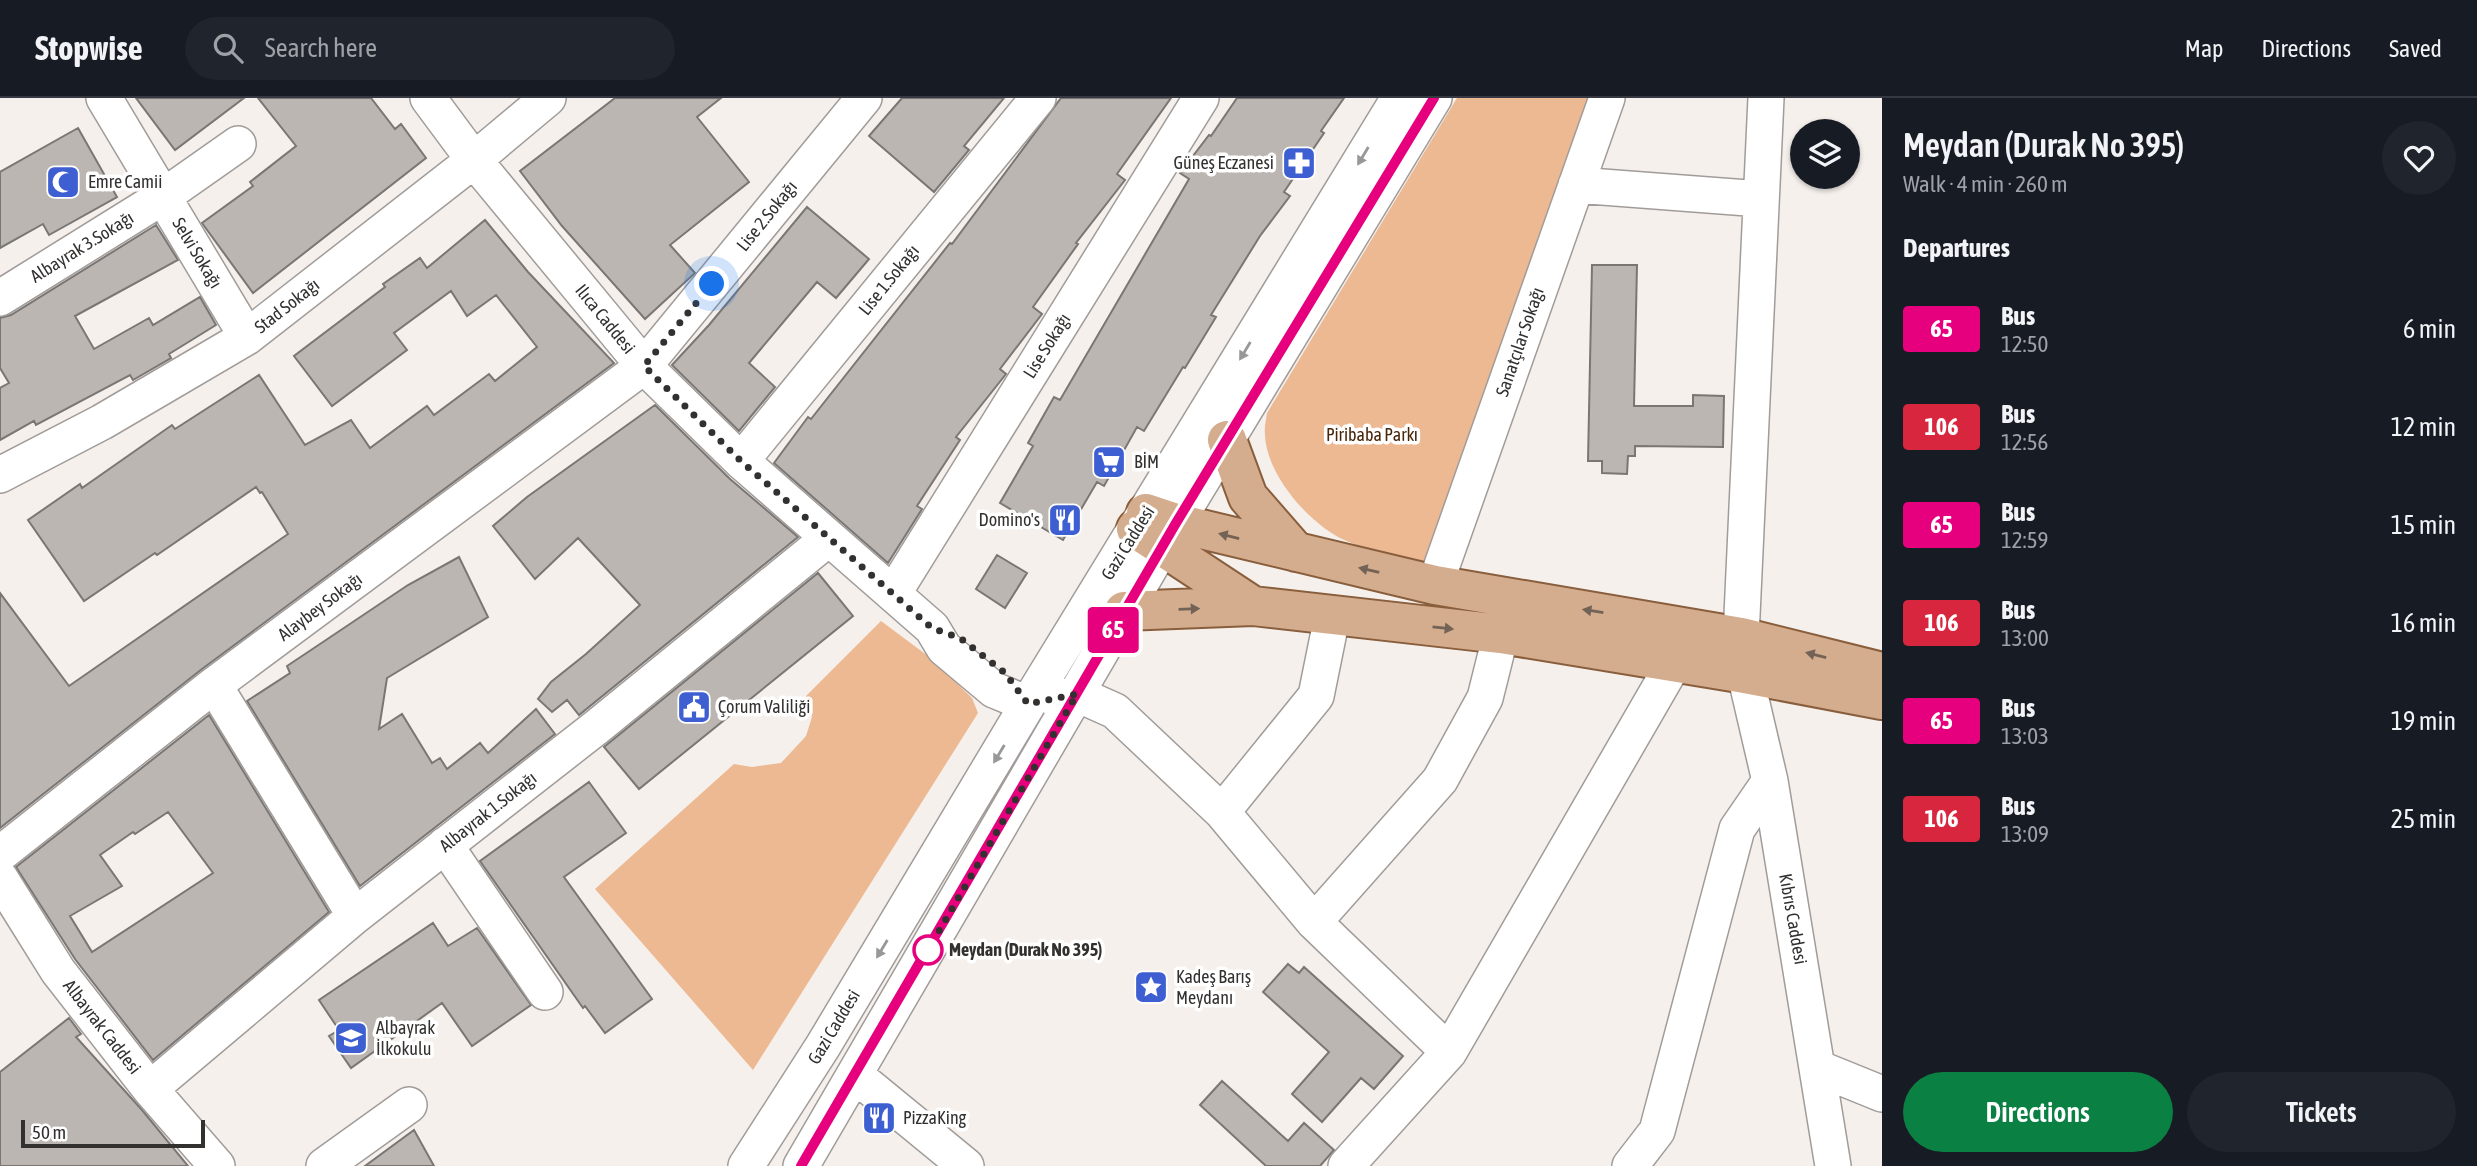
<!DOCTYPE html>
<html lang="en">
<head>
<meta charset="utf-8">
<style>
	body { margin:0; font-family:"Asap Condensed",sans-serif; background:#20242c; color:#f1f3f6; height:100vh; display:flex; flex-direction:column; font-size:26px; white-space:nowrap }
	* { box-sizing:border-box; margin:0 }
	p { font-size:23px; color:#9ea1a6 }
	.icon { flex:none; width:38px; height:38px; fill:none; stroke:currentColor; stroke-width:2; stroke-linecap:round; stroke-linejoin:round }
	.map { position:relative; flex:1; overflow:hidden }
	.sheet { display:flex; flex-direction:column; background:#171b24; width:595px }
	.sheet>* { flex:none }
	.badge { padding:0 14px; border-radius:5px; font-size:24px; line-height:46px }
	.fabs { position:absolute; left:1790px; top:21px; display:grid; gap:14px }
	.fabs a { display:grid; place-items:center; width:70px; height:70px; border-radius:50%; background:#171b24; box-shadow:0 2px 5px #0004; font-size:35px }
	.scale { position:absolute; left:21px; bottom:18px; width:184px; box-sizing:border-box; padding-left:7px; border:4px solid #333130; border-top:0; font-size:19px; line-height:24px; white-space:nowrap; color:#333130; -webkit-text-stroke:5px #fff; paint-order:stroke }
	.you { position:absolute; width:35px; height:35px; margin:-18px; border:5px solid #fff; border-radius:50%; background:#1a73e8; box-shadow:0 0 0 10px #1a73e833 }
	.map>.badge { position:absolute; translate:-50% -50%; box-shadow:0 0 0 4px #fff }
	h2 { padding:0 21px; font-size:26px; line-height:63px }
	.round { display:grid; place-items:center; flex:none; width:74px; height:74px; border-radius:37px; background:#20242c }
	.overview { display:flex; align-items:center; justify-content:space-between; height:119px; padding:0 21px }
	h1 { font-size:33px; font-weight:600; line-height:52px }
	.cta { display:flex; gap:14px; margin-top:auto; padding:14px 21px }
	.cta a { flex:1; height:80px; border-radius:42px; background:#0b8043; color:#fff; font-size:28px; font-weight:600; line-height:80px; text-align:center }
	.cta a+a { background:#20242c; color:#f1f3f6 }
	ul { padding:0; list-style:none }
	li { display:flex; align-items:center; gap:21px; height:98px; padding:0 21px }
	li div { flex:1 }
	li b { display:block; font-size:26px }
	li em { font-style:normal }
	li .badge { min-width:77px; font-weight:700; text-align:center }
	header { display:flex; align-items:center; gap:42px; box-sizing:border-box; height:98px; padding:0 35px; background:#171b24; border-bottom:2px solid #363941 }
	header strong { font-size:33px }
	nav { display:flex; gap:38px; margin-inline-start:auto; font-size:24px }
	.search { width:490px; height:63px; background:#20242c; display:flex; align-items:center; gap:18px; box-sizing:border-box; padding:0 24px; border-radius:38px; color:#9ea1a6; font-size:26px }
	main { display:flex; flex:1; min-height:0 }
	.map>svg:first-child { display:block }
	.green { fill:#ecb993 }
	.building { fill:#bbb6b2; stroke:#7a7673; stroke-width:2; fill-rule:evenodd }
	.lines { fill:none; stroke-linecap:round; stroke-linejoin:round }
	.minor-casing { stroke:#a19c99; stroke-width:38 }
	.major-casing { stroke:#895e3c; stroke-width:42 }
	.minor { stroke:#fff; stroke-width:35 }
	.major { stroke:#d4ad8e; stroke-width:38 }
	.oneway { fill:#999898 }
	.oneway2 { fill:#736356 }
	.line-casing { stroke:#fff; stroke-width:16 }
	.line { stroke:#e6007e; stroke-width:10 }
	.walk { stroke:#333130; stroke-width:7; stroke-dasharray:0 12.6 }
	.stop-dot { fill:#fff; stroke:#e6007e; stroke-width:3.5 }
	.labels { text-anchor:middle; stroke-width:7; stroke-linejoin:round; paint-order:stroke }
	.poi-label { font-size:18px; fill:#333130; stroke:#fff; text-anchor:start }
	.street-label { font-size:18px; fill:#333130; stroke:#fff }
	.park-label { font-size:18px; fill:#47260a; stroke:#fff }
	.stop-label { font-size:18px; font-weight:bold; fill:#333130; stroke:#fff; text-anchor:start }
</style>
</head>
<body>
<header>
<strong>Stopwise</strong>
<div class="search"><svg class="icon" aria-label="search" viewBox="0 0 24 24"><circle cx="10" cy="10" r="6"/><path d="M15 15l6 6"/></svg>Search here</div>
<nav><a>Map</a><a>Directions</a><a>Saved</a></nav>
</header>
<main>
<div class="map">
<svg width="1882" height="1068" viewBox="0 0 1882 1068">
	<rect width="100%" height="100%" fill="#f5f0ec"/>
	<path class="green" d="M1457,0H1598L1432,470C1405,461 1375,455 1349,444C1312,430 1266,377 1265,337C1264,330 1266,322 1267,315Z
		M881,523L932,561L972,600L978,615L753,972L595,791L734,666L752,669L781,665L806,638L812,619L806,598Z"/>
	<path class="building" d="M136,0H244L175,52Z
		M258,0H371L395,31L401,26L426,60L253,195L202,125L253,88L250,84L296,48Z
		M615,0H721L697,19L749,84L670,147L695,175L645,221L562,128L520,73Z
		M902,0H1004L964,48L969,52L934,94L869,38Z
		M1061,0H1171L1117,76L1125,82L1076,145L1078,146L1033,209L1042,216L1000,271L1006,276L956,339L960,342L917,408L922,411L888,465L774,365L808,319L811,321L950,145L952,146Z
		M1237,0H1344L1321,33L1324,35L1284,94L1290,98L1260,138L1211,217L1216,219L1185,270L1183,269L1144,333L1137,329L1104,388L1097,384L1063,442L1000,405L1033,348L1028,345L1054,299L1060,302L1189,81L1180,75L1209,37L1211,38Z
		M78,30L117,99L49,137L43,126L0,150V74Z
		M807,109L869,161L836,200L817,184L749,265L775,289L739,333L672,267L709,227Z
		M485,122L528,174L614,265L202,571L0,730V495L69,588L288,436L262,394L260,395L256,389L157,457L155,455L84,503L28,422L80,386L82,390L172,327L175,331L259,277L305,347L351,322L370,350L427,308L434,317L489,276L495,283L537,249L496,197L467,218L451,193L394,235L407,252L332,308L294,258L385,189L383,186L420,160L427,170Z
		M156,127L178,162L75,218L94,251L149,220L153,227L200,199L216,227L169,256L171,260L133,282L130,277L36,327L34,323L0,342V290L9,285L0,270V220L11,217Z
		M1592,167H1637L1634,308H1693V297L1724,298L1723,349L1635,348V358H1628L1627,376L1602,375V363H1588Z
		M655,307L730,381L798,439L579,617L567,602L552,614L538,601L551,584L586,556L640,507L578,440L535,481L493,428L527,399Z
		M997,457L1027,475L1005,510L976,491Z
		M459,459L488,519L387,580L379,631L402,616L432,665L440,660L447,671L480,645L488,655L536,611L555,636L360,788L247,603L290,575L287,568L317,548L408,487Z
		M818,475L853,518L639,691L604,649Z
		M209,617L329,814L153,962L75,861L16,769ZM168,714L213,775L92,854L70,818L122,788L100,757L133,734L135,736Z
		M589,684L626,735L564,779L652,901L605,935L585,908L583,910L480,763Z
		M433,825L448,848L477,830L531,907L472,948L442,905L351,970L329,938L339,932L319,902Z
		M1288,866L1299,875L1304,869L1403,958L1374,991L1361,980L1322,1024L1292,996L1329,954L1263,894Z
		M69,920L81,936L76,939L142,1012L188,1068H0V974Z
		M1222,983L1288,1043L1304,1025L1334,1052L1320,1068H1266L1200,1007Z
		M414,1032L434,1068H365Z"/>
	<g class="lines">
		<g class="minor-casing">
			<path id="minor" d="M104,0L247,239
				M428,0L474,62L644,268L741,363L932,530L944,550L994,592L1028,606
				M1576,87L1761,101
				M0,200L164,98L238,46
				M741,363L1038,0
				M0,377L102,324L247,239L474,62L548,0
				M1435,487L1607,0
				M893,496L1201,0
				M1741,539L1766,0
				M1745,576L1770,683L1833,1068
				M214,587L355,818
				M1055,601L1077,596L1115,613L1222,714L1314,824L1449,954
				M1222,714L1316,598L1332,519
				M445,747L545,894
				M0,756L214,587L644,268L864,0
				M0,780L58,873L150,991L217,1068
				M1314,824L1440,682L1485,600L1501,536
				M1818,970L1882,996
				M855,977L966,1068
				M150,991L355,818L598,628L829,440
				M324,1068L409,1007
				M746,1068L823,948L1028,606L1399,0
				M801,1068L1176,425L1434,0
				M1346,1068L1449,954L1674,565
				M1630,1068L1657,1033L1737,731L1770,683"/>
		</g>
		<g class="major-casing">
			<path id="major" d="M1227,342L1248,399L1296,454
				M1146,415L1176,425L1435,487L1741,539L1882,574
				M1136,431L1253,508
				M1124,513L1253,508L1501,536L1745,576L1882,602"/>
		</g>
		<use href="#minor" class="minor"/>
		<use href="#major" class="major"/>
	</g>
	<defs><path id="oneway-solid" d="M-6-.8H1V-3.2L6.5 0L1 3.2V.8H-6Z" transform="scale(1.75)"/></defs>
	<g class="oneway">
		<use href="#oneway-solid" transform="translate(1363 58) rotate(121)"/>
		<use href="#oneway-solid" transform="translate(1245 253) rotate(121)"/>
		<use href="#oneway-solid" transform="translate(999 656) rotate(121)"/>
		<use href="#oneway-solid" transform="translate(882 851) rotate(121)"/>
	</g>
	<g class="oneway2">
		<use href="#oneway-solid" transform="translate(1229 438) rotate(-166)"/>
		<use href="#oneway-solid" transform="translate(1369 472) rotate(-167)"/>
		<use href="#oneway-solid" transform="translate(1189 511) rotate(-2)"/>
		<use href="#oneway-solid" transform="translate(1593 513) rotate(-171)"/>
		<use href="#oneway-solid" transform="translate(1443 530) rotate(6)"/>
		<use href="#oneway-solid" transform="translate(1816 557) rotate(-166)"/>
	</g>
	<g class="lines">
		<g class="line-casing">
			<path id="line" d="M801,1068L1176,425L1434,0"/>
		</g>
		<use href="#line" class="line"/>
		<path class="walk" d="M712,186L644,268L741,363L932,530L960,540L1005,575L1028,606L1077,596L928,852"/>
	</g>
	<defs>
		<g id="pharmacy-square" transform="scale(1.75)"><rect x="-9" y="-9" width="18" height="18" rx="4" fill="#3e5fd1" stroke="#fff"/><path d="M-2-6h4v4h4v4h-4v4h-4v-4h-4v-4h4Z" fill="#fff"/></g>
		<g id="mosque-square" transform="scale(1.75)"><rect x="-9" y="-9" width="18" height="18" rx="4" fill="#3e5fd1" stroke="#fff"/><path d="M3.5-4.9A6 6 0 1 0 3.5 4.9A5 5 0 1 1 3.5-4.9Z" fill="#fff"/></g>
		<g id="supermarket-square" transform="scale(1.75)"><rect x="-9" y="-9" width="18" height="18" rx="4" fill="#3e5fd1" stroke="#fff"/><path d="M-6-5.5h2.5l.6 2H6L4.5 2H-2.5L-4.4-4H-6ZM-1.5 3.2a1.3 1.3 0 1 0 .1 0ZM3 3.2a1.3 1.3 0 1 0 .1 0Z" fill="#fff"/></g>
		<g id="restaurant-square" transform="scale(1.75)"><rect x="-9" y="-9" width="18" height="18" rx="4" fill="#3e5fd1" stroke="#fff"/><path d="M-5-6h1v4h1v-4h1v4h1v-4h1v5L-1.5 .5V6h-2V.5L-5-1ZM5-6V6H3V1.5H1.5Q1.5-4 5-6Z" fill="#fff"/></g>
		<g id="civic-square" transform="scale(1.75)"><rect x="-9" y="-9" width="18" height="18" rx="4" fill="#3e5fd1" stroke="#fff"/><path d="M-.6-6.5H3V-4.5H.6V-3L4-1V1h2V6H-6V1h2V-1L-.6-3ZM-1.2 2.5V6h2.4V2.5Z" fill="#fff"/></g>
		<g id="sight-square" transform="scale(1.75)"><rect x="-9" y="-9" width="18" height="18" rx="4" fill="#3e5fd1" stroke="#fff"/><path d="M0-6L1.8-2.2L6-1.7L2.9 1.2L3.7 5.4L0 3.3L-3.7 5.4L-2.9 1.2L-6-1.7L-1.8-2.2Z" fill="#fff"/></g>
		<g id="school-square" transform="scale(1.75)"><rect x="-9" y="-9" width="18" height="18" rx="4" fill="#3e5fd1" stroke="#fff"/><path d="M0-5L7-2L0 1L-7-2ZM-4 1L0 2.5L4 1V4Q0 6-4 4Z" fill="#fff"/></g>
	</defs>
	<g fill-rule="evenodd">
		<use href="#pharmacy-square" x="1299" y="65"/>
		<use href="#mosque-square" x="63" y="84"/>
		<use href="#supermarket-square" x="1109" y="364"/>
		<use href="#restaurant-square" x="1065" y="422"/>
		<use href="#civic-square" x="694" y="609"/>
		<use href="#sight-square" x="1151" y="889"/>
		<use href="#school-square" x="351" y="940"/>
		<use href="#restaurant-square" x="879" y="1020"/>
	</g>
	<circle class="stop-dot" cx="928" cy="852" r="14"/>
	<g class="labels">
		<g class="poi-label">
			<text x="1274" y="71" text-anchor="end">Güneş Eczanesi</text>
			<text x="88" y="90">Emre Camii</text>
			<text x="1134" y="370">BİM</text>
			<text x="1040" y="428" text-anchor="end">Domino's</text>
			<text x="718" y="615">Çorum Valiliği</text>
			<text x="1176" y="885">Kadeş Barış<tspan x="1176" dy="21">Meydanı</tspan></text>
			<text x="376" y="936">Albayrak<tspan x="376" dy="21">İlkokulu</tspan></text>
			<text x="903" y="1026">PizzaKing</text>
		</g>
		<g class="street-label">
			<text transform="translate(767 118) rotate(-51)" y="6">Lise 2.Sokağı</text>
			<text transform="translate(82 149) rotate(-32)" y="6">Albayrak 3.Sokağı</text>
			<text transform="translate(197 155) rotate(59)" y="6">Selvi Sokağı</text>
			<text transform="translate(889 182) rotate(-51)" y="6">Lise 1.Sokağı</text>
			<text transform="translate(287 208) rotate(-38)" y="6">Stad Sokağı</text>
			<text transform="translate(605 221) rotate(51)" y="6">Ilıca Caddesi</text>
			<text transform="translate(1520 244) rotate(-71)" y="6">Sanatçılar Sokağı</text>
			<text transform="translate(1047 248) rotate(-58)" y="6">Lise Sokağı</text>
			<text transform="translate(1128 445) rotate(-58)" y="6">Gazi Caddesi</text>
			<text transform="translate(320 509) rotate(-37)" y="6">Alaybey Sokağı</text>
			<text transform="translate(488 714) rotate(-38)" y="6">Albayrak 1.Sokağı</text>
			<text transform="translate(1793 821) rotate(80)" y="6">Kıbrıs Caddesi</text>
			<text transform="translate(102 929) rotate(52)" y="6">Albayrak Caddesi</text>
			<text transform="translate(834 929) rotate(-59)" y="6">Gazi Caddesi</text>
		</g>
		<g class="park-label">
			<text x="1372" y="343">Piribaba Parkı</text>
		</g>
		<g class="stop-label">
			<text x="949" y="858">Meydan (Durak No 395)</text>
		</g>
	</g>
</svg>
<div class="fabs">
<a><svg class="icon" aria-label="layers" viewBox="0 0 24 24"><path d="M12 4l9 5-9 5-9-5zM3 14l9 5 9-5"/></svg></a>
</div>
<div class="scale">50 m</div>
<div class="you" style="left:712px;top:186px"></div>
<b class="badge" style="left:1113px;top:532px;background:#e6007e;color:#fff">65</b>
</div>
<section class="sheet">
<div class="overview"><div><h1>Meydan (Durak No 395)</h1><p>Walk · 4 min · 260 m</p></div><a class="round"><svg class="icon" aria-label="heart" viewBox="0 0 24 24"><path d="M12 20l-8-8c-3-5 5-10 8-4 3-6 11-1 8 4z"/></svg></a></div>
<h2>Departures</h2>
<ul>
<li><span class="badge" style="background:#e6007e;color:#fff">65</span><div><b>Bus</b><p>12:50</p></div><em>6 min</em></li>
<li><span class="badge" style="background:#d7263d;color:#fff">106</span><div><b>Bus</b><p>12:56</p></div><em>12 min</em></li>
<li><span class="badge" style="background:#e6007e;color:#fff">65</span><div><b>Bus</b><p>12:59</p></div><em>15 min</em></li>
<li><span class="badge" style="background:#d7263d;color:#fff">106</span><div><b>Bus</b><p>13:00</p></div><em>16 min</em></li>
<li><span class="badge" style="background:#e6007e;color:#fff">65</span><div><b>Bus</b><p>13:03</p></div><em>19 min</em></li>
<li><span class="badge" style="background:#d7263d;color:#fff">106</span><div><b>Bus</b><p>13:09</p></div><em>25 min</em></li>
</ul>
<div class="cta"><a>Directions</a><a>Tickets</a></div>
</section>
</main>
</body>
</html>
